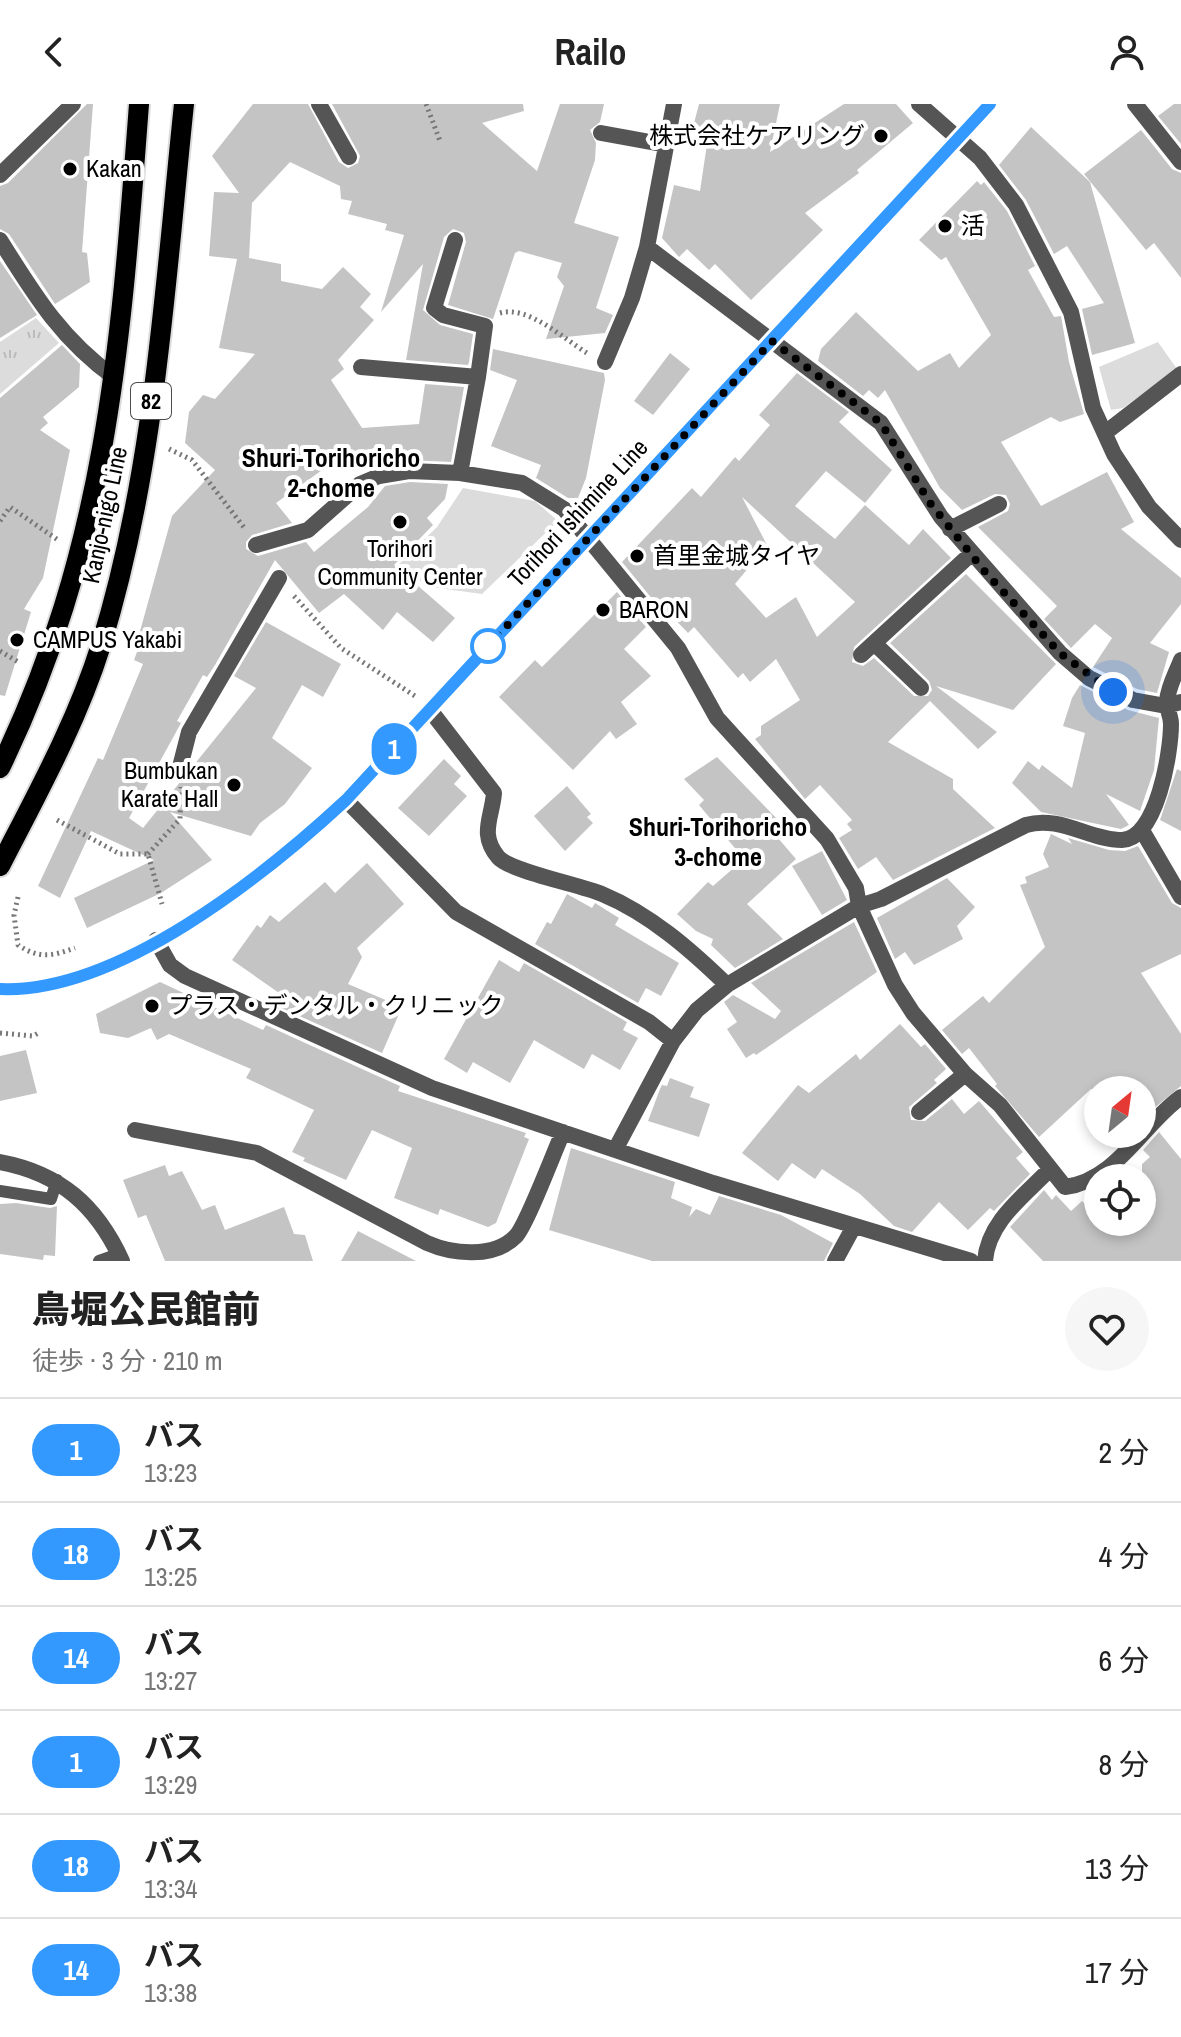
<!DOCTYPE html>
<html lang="ja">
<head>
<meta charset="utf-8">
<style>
	body { margin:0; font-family:"Archivo Narrow","Noto Sans JP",sans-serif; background:#f6f6f6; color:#222; height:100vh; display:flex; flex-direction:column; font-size:30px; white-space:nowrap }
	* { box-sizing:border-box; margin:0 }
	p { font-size:26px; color:#767676 }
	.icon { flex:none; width:44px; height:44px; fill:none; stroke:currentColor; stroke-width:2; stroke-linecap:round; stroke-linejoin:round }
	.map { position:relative; height:1157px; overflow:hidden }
	.drawer { display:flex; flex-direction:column; background:#fff; flex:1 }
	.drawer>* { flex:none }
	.badge { padding:0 16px; border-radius:26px; font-size:28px; line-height:52px }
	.needle { width:52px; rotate:29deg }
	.tools { position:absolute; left:1084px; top:972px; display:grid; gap:16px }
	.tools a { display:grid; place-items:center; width:72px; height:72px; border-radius:50%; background:#fff; box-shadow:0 4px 12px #0003; font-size:40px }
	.you { position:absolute; width:40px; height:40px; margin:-20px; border:6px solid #fff; border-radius:50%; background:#1a73e8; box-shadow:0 0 0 12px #1a73e833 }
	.map>.badge { position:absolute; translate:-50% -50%; box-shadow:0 0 0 4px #fff }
	.round { display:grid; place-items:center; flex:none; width:84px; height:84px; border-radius:42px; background:#f6f6f6 }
	.headline { display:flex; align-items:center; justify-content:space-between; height:136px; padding:0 32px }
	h1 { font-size:38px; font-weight:800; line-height:60px }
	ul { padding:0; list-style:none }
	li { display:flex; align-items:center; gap:24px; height:104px; padding:0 32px; border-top:2px solid #e0e0e0 }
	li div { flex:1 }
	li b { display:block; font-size:30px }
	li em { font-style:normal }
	li .badge { min-width:88px; font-weight:700; text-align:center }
	header { display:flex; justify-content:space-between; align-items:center; height:104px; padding:0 32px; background:#fff; font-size:36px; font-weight:800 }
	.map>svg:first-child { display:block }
	.grass { fill:url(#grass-tufts) }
	.green { fill:#dcdcdc }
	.building { fill:#c4c4c4; fill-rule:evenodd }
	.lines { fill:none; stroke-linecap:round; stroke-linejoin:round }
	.primary-casing { stroke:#dbdbdb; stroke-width:24 }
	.path { stroke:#777; stroke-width:5; stroke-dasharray:2 4; stroke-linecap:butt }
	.lane { stroke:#555; stroke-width:12 }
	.street { stroke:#555; stroke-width:16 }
	.secondary { stroke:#222; stroke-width:16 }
	.primary { stroke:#000; stroke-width:20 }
	.line-casing { stroke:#fff; stroke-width:18 }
	.line { stroke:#39f; stroke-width:12 }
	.walk { stroke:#000; stroke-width:8; stroke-dasharray:0 14.4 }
	.poi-dot { fill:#000; stroke:#fff; stroke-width:3 }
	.stop-dot { fill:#fff; stroke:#39f; stroke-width:4 }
	.labels { text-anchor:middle; stroke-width:8; stroke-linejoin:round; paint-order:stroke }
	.shield { fill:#fff; stroke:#4c4c4c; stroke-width:2 }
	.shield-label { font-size:22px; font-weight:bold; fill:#000 }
	.poi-label { font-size:24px; fill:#000; stroke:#fff; text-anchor:start }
	.street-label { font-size:24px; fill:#000; stroke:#fff }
	.neighbourhood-label { font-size:26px; font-weight:bold; fill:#000; stroke:#fff }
</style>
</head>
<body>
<header><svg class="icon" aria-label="back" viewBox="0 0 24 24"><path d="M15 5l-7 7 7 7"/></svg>Railo<svg class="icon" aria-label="person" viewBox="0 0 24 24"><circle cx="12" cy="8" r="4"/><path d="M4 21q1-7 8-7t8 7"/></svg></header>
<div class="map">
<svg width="1181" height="1157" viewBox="0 0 1181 1157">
	<defs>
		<pattern id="grass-tufts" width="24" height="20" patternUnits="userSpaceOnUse" patternTransform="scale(2)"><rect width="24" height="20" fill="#dcdcdc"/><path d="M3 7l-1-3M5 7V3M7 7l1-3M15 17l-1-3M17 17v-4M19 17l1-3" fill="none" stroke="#bbb"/></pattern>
	</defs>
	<rect width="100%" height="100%" fill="#fff"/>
	<path class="grass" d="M36,214L59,239L0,290V238Z"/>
	<path class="green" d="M1158,238L1177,265L1123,304L1111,306L1099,263Z
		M463,384L535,397L558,417L482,490L431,483L396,463L437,423Z"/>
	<path class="building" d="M87,0H93L82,148L87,149L90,178L55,200L9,130L0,125V82L8,79Z
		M253,0H308L339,58L348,64L358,59L360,52L332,0H523L524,7L482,19L537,67L560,0H604L600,18L590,26L596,39L595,56L574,119L619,133L596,204L613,211L605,229L546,235L564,182L557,173L562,159L519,147L515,149L493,215L448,201L466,138L464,129L453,125L444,133L423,206L440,221L473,230L469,258L468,261L406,256L423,160L381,208L404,131L385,126L387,120L348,110L352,97L341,95L340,82L290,58L252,99L249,154L281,160V177L322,185L343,163L371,190L360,203L374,216L338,256L344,265L331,276L362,324L419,320L425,280L464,283L451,358L408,356L411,352L379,354V341L343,360L339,354L276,399L292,419L252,431L246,438V445L258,452L306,438L314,448L368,403L385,382L410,378L448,380L445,395L427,414L433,421L394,461L455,514L433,538L397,508L383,526L344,490L319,509L275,456L215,561L207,573L203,571L177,617L181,619L129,714L143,724L256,584L234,572L266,518L341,560L323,593L302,581L272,634L312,664L285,700L260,719L251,732L170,708L212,756L161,789L87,824L74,794L154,756L91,727L60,794L38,782L98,654L103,656L143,560L134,556L140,540L137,538L172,412L215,366L185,339L189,308L203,291L215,295L255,250L219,244L237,155L209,152L214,88L239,89L212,52Z
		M699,0H780L770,48L844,0H896L913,19L857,66L859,69L805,109L823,126L751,196L715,160L709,166L687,145L679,153L662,134L674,81L700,87L707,40L693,23Z
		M1174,0H1181V40L1158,12Z
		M1031,23L1090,78L1135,239L1092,251L1082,205L1104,199L1067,142L1054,150L1026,96L999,61Z
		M1141,26L1172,65L1181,69V174L1154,139L1146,146L1084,70Z
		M977,77L981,81L984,78L1007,107L1035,162L1028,166L1054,213L1061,212L1069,258L1084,310L1060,318L1051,313L1001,338L1041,402L1107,368L1134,418L1121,425L1181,474V500L1150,539L1169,548L1157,589L1137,585L1093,563L1112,534L1095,520L1071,544L1044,515L1057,502L978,423L1008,407L1010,400L1006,391L995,390L962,406L940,384L885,286L878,294L869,286L863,292L818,257L821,245L856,208L918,267L950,249L959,264L991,231L946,153L941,156L919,136Z
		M0,157L37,211L0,234Z
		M62,241L80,260L79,283L43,313L48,319L40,326L70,346L43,474L24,505L31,508L5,592L0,591V294Z
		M493,245L604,269L605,276L586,374L578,394H568L536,374L541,361L491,342L517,276L490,266Z
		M670,249L690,265L653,311L634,297Z
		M797,269L849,308L839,318L892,366L865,399L826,367L795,402L835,435L865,401L909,441L923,425L951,454L854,543L852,558L863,562L874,554L914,592H928L932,586L929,577L890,539L966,470L1056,560L1013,606L936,582L997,628L978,645L930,597L888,638L953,675V685L995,724L893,776L876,753L858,765L839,734L852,726L847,720L852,716L820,681L805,695L755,635L761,631V622L800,596L776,555L750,578L743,569L738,574L694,523L688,529L664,504L662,507L622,458L692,384L701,393L735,353L739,357L770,321L759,311ZM742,393L855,498L817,533L796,493L766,514L735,480L767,441Z
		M617,488L646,523L624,545L651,572L621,598L637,620L616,635L610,627L573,666L499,593L535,556L542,563Z
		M1080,581L1128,606L1159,614L1154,666L1140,707L1106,690L1129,721L1121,725L1041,708L1012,679L1028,657L1039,666L1042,661L1072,684L1085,629L1063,622L1072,594Z
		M717,653L780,718L771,726L796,755L747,800L783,835L735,864L711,841L713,835L696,827L677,810L708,778L713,782L744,755L699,701L704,696L684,675Z
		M444,655L461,672L454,680L467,692L429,732L398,704Z
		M1177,665L1181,667V727L1160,716Z
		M567,682L591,710L587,713L593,719L565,747L534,712Z
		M1051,730L1072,740L1068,734L1109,746L1125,747L1138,742L1172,799L1181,804V850L1141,869L1181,930V982L1142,1014V986L1091,985L1039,1033L995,982L997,980L969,944L962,950L942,926L983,892L989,899L1045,843L1020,781L1027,779L1025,773L1049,763L1043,750Z
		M822,747L847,796L822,811L792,762Z
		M367,759L404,800L357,844L362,853L348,880L402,903L382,949L277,902L282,891L232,856L257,821L261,824L270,811L279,818L325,778L335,789Z
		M947,774L975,803L957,822L963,835L914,861L905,848L895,855L877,814Z
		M567,790L592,804L595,799L619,814L615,821L679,859L661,892L646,884L638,899L535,840L547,818L551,820Z
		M854,818L877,868L756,951L754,949L746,954L727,925L737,918L724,898L733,891L775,915L781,907L751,879Z
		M499,856L519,868L524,859L627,918L623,926L638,934L620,966L592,950L584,965L534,936L510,979L473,958L467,969L444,955Z
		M160,878L263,926L266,921L373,970L400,982L398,987L526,1029L524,1033L529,1035L496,1119L488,1123L440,1105L438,1111L394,1094L412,1044L372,1026L346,1076L303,1057L305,1054L292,1048L314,1006L246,974L251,965L169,930L157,936L151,924L128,934L100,929L96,910Z
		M900,920L921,943L925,940L946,965L934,976L937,979L909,1003L911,1016L925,1017L952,995L964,1010L979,997L1023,1048L1016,1054L1030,1070L994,1107L990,1104L968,1126L939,1098L912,1128L894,1122L860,1090L822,1065L815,1075L792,1059L778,1077L742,1049L798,981L809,989L856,950L860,956Z
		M26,946L37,989L0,997V952Z
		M670,974L694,983L690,993L710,1000L699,1033L648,1017L660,985L662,981L667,982Z
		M1159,1028L1181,1055V1157H1043L1010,1123L1044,1086L1052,1096L1056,1091L1071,1107L1082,1097L1098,1113V1118H1142V1060L1150,1053L1143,1046Z
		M571,1044L675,1078L671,1094L692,1103L689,1113L696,1105L710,1111L719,1092L781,1111L833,1139L824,1157H652L549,1126Z
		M165,1061L169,1072L182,1067L202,1106L215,1101L225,1126L284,1103L294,1130L305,1131L313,1157H165L146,1111L138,1114L123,1076Z
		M16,1099L50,1104L57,1102L55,1152L44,1151L43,1156L0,1150V1100Z
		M358,1127L416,1157H341Z"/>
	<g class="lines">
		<g class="primary-casing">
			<path id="primary" d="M0,664C107,444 121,239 139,0
				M0,762C37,690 77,618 101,541C155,366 165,180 184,0"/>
		</g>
		<path class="path" d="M426,0L440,37
			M500,209C528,201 564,235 587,249
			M169,345L192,356L246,426
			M0,417L10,403L58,436
			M294,492L341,544L415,592
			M0,547L20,559
			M57,716L120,750H148L162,800
			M148,750L180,715L181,683
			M18,793L14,811L18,841C39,855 52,852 75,844
			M0,929L33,932L40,928"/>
		<path class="lane" d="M0,1087L51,1095L57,1076
			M99,1157L119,1150"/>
		<path class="street" d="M319,0L349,53
			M674,0L647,143L881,319L941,413L1060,549L1089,574L1133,596L1166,602L1181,598
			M919,0L980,54L1016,101L1071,208L1093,304L1114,350L1149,403L1181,436
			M1135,0L1181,58
			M601,29L667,41
			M0,71L73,0
			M0,136C35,192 61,235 115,274
			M455,136L434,204L443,211L485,222L478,273
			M605,258L632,194L647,143
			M361,263L478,273L460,369
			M1105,329L1181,270
			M950,425L999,400
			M256,441L308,426L360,380L379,372L409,367L460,369L522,379L564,405L678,544L717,614L827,735L856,784L859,802L895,881L913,909L965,970L1000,1001L1065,1083C1116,1077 1142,1021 1181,993
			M861,551L874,539
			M921,584L874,539L971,450
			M430,606L494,689C492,714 479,730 498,753C509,767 581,781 602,790C650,810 691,846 727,881
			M180,663L189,628L279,474
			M346,696L456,808L649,918L673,937
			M1143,728L1181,793
			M156,836L170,861L185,872L432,984L713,1079L971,1157
			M919,1008L965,970
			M135,1026L257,1049L427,1139C452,1150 494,1155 516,1132C527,1120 554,1048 563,1028
			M615,1046L673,937L697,906L727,881L859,802L881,795L1026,721C1060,711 1089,736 1122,736C1157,735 1171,648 1171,620C1171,611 1166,605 1167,597C1168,583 1176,569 1181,556
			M0,1058C60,1069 97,1102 122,1157
			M835,1157L853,1124
			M985,1157C988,1118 1023,1093 1048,1067"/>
		<path class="secondary" d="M0,885C116,890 265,772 346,696L990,0"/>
		<use href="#primary" class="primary"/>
	</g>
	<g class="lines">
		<g class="line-casing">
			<path id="line" d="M0,885C117,890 264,772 346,696L990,0"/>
		</g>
		<use href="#line" class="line"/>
		<path class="walk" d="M488,542L772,237L881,319L930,399L986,469L1060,549L1113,588"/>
	</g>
	<g class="poi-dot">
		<circle cx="881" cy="32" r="8"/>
		<circle cx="70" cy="65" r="8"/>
		<circle cx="945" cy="122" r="8"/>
		<circle cx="400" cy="418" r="8"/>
		<circle cx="637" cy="452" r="8"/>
		<circle cx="603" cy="506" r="8"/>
		<circle cx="17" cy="536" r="8"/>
		<circle cx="234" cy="681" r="8"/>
		<circle cx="152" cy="902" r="8"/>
	</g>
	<circle class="stop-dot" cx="488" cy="542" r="16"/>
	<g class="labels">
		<rect class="shield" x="131" y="279" width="40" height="36" rx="6"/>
		<g class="shield-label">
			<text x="151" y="305">82</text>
		</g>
		<g class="poi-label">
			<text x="865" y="40" text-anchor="end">株式会社ケアリング</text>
			<text x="86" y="73">Kakan</text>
			<text x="961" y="130">活</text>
			<text x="400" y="453" text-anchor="middle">Torihori<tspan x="400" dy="28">Community Center</tspan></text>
			<text x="653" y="460">首里金城タイヤ</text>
			<text x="619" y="514">BARON</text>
			<text x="33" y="544">CAMPUS Yakabi</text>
			<text x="218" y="675" text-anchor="end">Bumbukan<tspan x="218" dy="28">Karate Hall</tspan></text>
			<text x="168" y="910">プラス・デンタル・クリニック</text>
		</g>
		<g class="street-label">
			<text transform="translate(578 409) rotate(-47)" y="8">Torihori Ishimine Line</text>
			<text transform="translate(105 411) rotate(-78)" y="8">Kanjo-nigo Line</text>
		</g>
		<g class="neighbourhood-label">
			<text x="331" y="363">Shuri-Torihoricho<tspan x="331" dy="30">2-chome</tspan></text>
			<text x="718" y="732">Shuri-Torihoricho<tspan x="718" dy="30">3-chome</tspan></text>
		</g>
	</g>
</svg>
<div class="tools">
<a><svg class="needle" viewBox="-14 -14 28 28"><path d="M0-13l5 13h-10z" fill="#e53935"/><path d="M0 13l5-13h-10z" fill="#767676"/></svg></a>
<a><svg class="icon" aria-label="locate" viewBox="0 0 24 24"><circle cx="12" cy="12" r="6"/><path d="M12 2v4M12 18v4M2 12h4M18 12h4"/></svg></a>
</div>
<div class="you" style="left:1113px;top:588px"></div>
<b class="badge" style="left:394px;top:645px;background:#39f;color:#fff">1</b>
</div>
<section class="drawer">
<div class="headline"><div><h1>鳥堀公民館前</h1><p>徒歩 · 3 分 · 210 m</p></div><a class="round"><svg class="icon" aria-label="heart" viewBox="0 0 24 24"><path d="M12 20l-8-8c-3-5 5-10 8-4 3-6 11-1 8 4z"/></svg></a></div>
<ul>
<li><span class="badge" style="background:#39f;color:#fff">1</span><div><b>バス</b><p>13:23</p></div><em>2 分</em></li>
<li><span class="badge" style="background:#39f;color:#fff">18</span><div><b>バス</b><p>13:25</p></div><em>4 分</em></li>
<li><span class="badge" style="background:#39f;color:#fff">14</span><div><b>バス</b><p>13:27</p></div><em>6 分</em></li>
<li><span class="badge" style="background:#39f;color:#fff">1</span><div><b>バス</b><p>13:29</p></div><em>8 分</em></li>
<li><span class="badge" style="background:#39f;color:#fff">18</span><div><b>バス</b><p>13:34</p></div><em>13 分</em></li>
<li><span class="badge" style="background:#39f;color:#fff">14</span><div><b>バス</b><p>13:38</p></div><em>17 分</em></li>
</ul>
</section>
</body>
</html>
